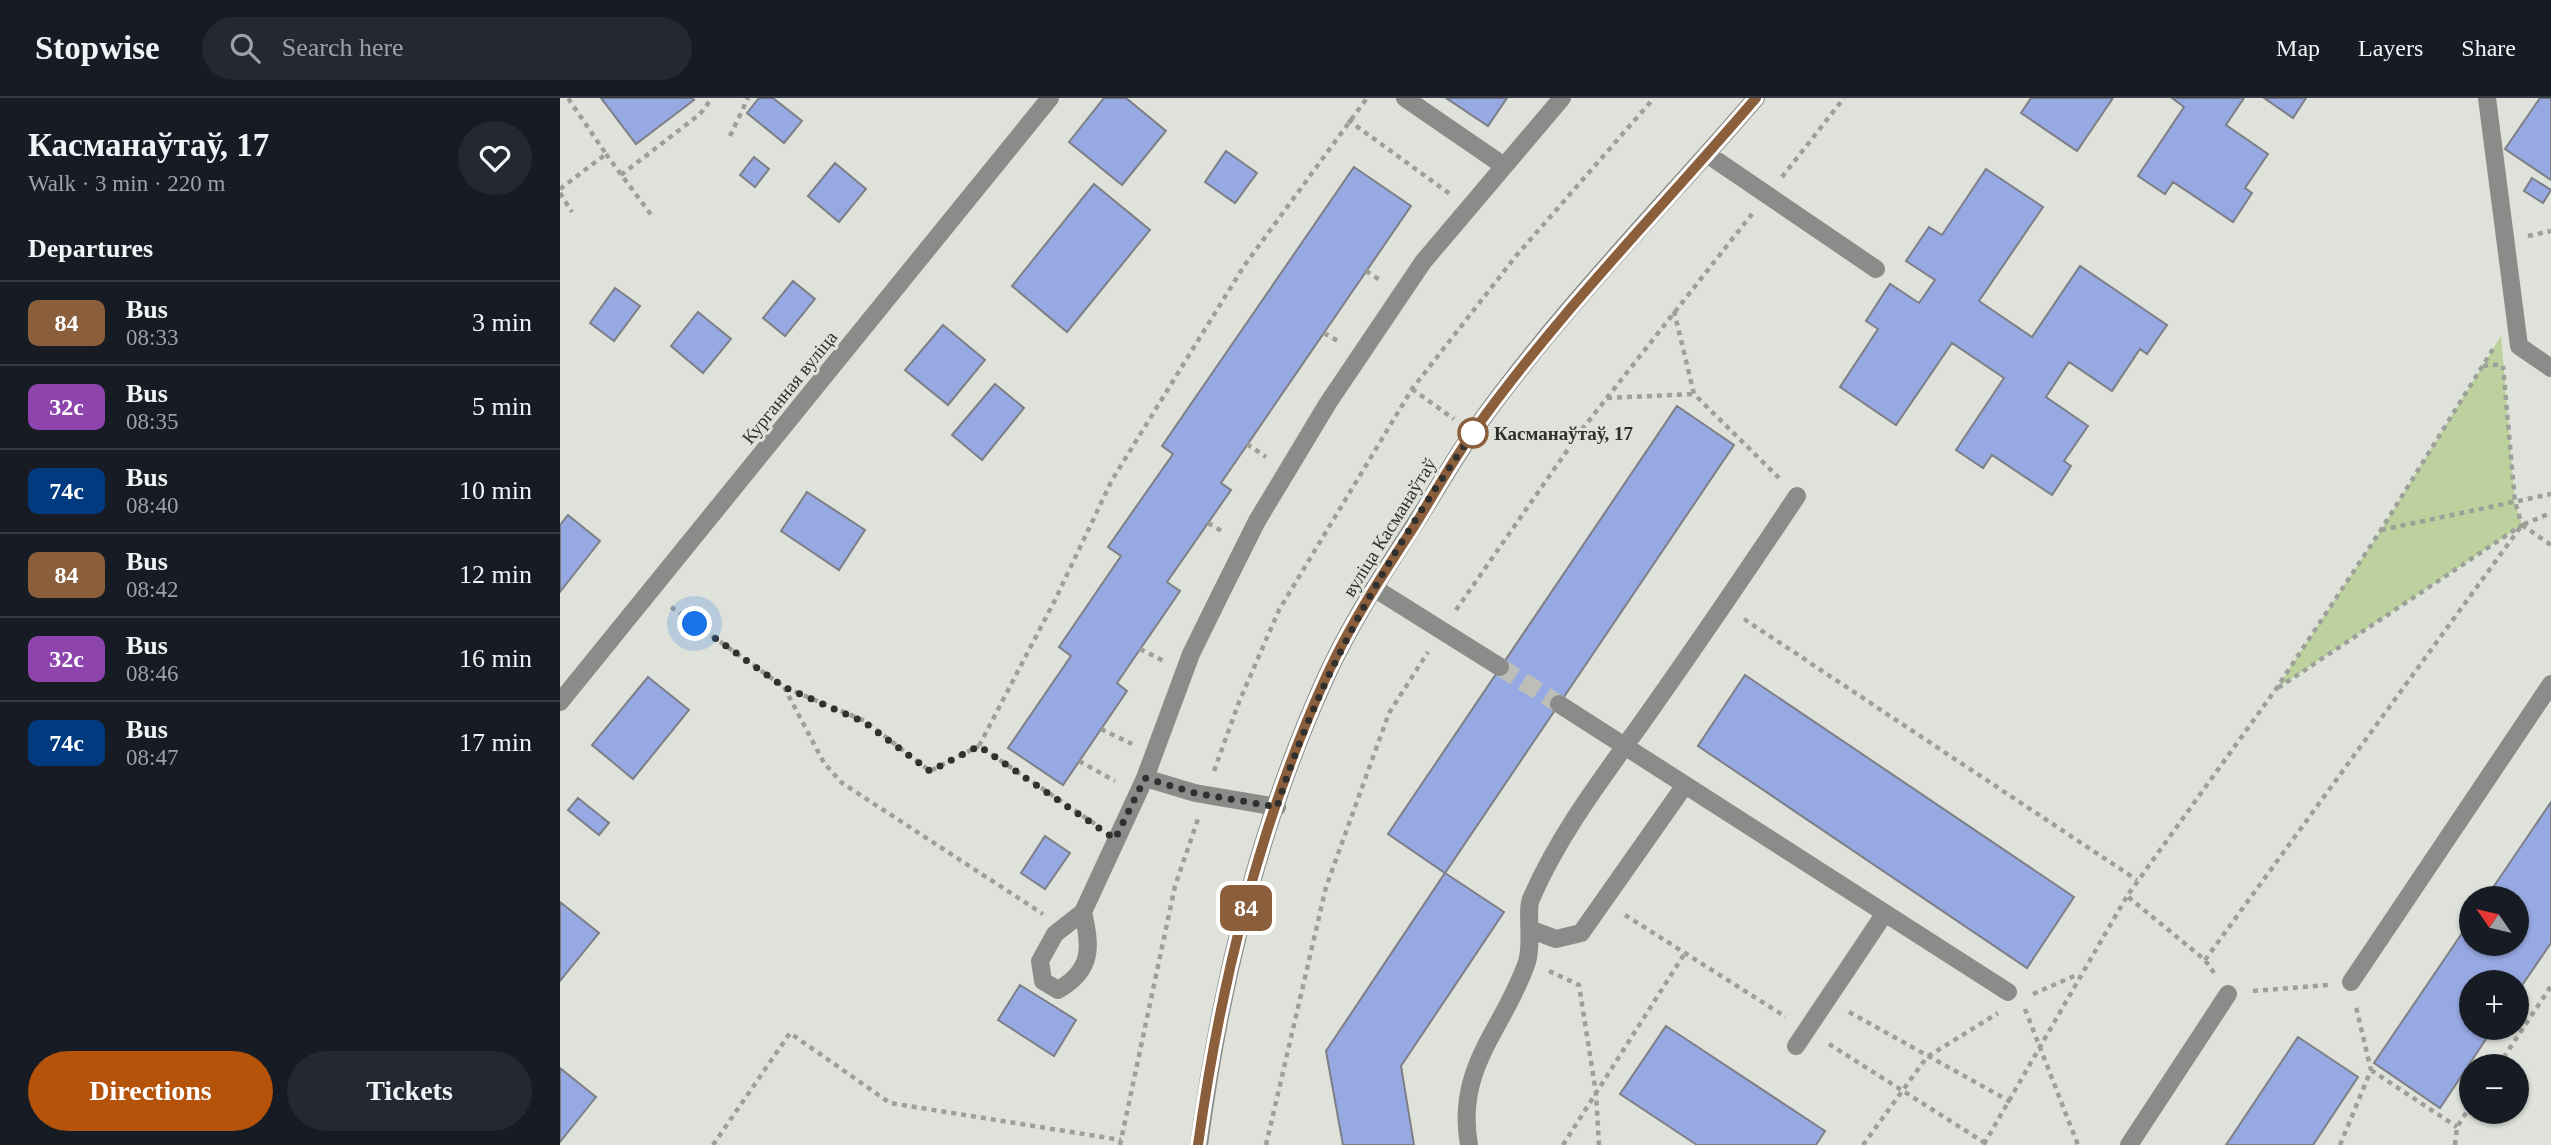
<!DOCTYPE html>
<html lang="en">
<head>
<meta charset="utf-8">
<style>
	body { margin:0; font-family:"Times New Roman",serif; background:#242831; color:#f1f3f6; height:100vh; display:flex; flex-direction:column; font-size:26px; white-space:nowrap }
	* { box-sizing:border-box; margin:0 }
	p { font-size:23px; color:#9ea1a6 }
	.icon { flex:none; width:38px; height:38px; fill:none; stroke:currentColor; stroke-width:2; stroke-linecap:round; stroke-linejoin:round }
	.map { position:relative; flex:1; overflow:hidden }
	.drawer { display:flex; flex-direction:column; background:#171b24; width:560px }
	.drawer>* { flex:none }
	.badge { padding:0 14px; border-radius:10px; font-size:24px; line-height:46px }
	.needle { width:46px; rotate:304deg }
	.buttons { position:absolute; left:1899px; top:788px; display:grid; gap:14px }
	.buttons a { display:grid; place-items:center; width:70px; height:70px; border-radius:50%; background:#171b24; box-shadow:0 2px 5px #0004; font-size:35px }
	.you { position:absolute; width:35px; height:35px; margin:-18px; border:5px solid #fff; border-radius:50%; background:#1a73e8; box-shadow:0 0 0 10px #1a73e833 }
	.map>.badge { position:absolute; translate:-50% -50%; box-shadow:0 0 0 4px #fff }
	h2 { padding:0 28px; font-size:26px; line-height:63px }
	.round { display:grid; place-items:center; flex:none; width:74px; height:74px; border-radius:37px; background:#242831 }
	.head { display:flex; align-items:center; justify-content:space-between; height:119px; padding:0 28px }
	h1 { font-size:33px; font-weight:600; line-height:52px }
	.primary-button { display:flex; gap:14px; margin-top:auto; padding:14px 28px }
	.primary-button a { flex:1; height:80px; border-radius:42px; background:#b45309; color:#fff; font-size:28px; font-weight:600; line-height:80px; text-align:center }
	.primary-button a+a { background:#242831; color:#f1f3f6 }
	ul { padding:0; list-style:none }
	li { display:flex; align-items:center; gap:21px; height:84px; padding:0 28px; border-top:2px solid #363941 }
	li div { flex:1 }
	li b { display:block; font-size:26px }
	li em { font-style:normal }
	li .badge { min-width:77px; font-weight:700; text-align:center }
	header { display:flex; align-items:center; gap:42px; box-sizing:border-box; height:98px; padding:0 35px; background:#171b24; border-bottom:2px solid #363941 }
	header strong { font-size:33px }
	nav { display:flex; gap:38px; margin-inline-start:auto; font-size:24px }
	.search { width:490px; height:63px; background:#242831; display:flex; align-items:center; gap:18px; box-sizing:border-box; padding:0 24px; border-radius:38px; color:#9ea1a6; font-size:26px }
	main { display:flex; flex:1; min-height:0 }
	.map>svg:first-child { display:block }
	.green { fill:#bcd19d }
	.building { fill:#97a9e2; stroke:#7d7f86; stroke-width:2 }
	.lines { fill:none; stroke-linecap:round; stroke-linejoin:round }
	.minor-tunnel { stroke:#bcbfb8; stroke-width:18; stroke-dasharray:18 9; stroke-linecap:butt }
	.path { stroke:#9d9f99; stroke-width:4.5; stroke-dasharray:5 5; stroke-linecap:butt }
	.minor { stroke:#8b8c89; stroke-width:18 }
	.line-casing { stroke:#fff; stroke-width:16 }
	.line { stroke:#8b5e3c; stroke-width:10 }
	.walk { stroke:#30312f; stroke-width:7; stroke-dasharray:0 12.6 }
	.stop-dot { fill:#fff; stroke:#8b5e3c; stroke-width:3.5 }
	.labels { text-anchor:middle; stroke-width:6; stroke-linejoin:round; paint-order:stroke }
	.street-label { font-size:19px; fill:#30312f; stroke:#dfe2da }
	.stop-label { font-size:19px; font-weight:bold; fill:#30312f; stroke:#dfe2da; text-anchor:start }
</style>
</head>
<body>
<header>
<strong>Stopwise</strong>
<div class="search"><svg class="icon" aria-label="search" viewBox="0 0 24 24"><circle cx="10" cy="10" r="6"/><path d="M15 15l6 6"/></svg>Search here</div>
<nav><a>Map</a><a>Layers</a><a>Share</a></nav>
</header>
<main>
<section class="drawer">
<div class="head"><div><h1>Касманаўтаў, 17</h1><p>Walk · 3 min · 220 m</p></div><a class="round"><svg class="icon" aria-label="heart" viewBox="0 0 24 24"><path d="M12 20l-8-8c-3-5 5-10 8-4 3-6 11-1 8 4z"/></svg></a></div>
<h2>Departures</h2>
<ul>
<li><span class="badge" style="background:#8b5e3c;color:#fff">84</span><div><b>Bus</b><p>08:33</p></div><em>3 min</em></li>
<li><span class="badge" style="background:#8e44ad;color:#fff">32с</span><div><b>Bus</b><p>08:35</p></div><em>5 min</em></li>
<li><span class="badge" style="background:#003b80;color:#fff">74с</span><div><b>Bus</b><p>08:40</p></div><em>10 min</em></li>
<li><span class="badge" style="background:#8b5e3c;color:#fff">84</span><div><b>Bus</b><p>08:42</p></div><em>12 min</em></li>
<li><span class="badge" style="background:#8e44ad;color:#fff">32с</span><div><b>Bus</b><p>08:46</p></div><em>16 min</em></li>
<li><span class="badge" style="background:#003b80;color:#fff">74с</span><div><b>Bus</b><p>08:47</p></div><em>17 min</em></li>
</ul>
<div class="primary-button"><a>Directions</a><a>Tickets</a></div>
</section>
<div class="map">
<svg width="1991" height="1047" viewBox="0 0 1991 1047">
	<rect width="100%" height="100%" fill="#dfe2da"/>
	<path class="green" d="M1941,238L1955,404L1962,427L1716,591L1821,432Z"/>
	<path class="building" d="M41,0H132L134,2L76,46Z
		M199,0H213L242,23L224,45L187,15Z
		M544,0H566L606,33L562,87L509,44Z
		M886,0H947L928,28Z
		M1471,0H1553L1517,53L1461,15Z
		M1612,0H1684L1666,27L1708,56L1685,90L1692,95L1673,124L1613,84L1605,96L1578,78L1624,9Z
		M1704,0H1746L1733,20Z
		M1980,0H1991V82L1945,51Z
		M666,53L697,75L675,105L645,84Z
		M194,59L209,71L195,89L180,77Z
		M275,65L306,91L279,124L248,98Z
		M794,69L851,108L661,385L671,392L607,484L620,493L557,585L567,593L503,687L448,650L511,558L499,549L561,458L548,449L613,356L602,348Z
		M1426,71L1483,109L1419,203L1472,239L1520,168L1607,227L1587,256L1580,251L1552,293L1509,264L1486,299L1528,328L1504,363L1511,368L1492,397L1432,357L1423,370L1396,352L1444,280L1392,245L1336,327L1280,289L1318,231L1306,223L1330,186L1359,205L1375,182L1346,163L1369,129L1382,137Z
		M1972,80L1991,92L1983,105L1964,93Z
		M534,86L590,132L507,234L452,188Z
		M233,183L255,201L225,238L203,220Z
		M55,190L80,208L54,243L30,225Z
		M138,214L171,241L143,275L111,248Z
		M383,227L425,262L388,307L345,272Z
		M435,286L464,310L422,362L392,337Z
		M1117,308L1174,347L885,775L828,736Z
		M247,394L305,432L279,472L221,433Z
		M8,417L40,443L0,494V427Z
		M1185,577L1514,799L1467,870L1138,648Z
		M88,579L129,612L73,681L32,647Z
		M18,700L49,725L39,737L8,712Z
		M1991,704V845L1956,896V884H1911V929H1934L1880,1010L1814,965L1911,822V845H1956V800H1926Z
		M485,738L510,755L485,791L461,775Z
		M885,775L944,814L841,968L854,1047H783L766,953Z
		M0,804L39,835L0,883Z
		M460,887L516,922L494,958L438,922Z
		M1106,928L1265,1033L1256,1047H1137L1060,996Z
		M1738,939L1798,979L1753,1047H1666Z
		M0,970L36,999L0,1044Z"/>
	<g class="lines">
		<path class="minor-tunnel" d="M940,569L999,606"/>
		<path class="path" d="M788,22L890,96
			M170,38L188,0
			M46,56L92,118
			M61,77L140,16L152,0
			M1222,79L1284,0
			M0,91L46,56L8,0
			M0,95L12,114
			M1968,138L1991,133
			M806,173L820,182
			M1114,213L1134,296L1219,380
			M764,235L778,243
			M1923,268L1942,266
			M852,291L894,321
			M1047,300L1134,296
			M687,346L706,359
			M648,425L665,435
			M1962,427L1991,447
			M1821,432L1991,396
			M111,509L224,589L305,623L370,673L419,648
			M896,512L1020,334L1192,116
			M1184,521L1577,782
			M580,551L604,563
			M224,589L264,665L282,685L483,816
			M1718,590L1962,427L1955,404L1943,268
			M541,631L572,646
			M519,663L555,683
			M654,673L679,604L719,512L852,291L956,158L1094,0
			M535,726L419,648L495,502L552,382L684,168L807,0
			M1065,817L1226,919
			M1645,862L1962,427L1991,415
			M989,873L1019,887L1036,995L1039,1047
			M1654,875L1645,862L1567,798L1716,591L1821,432L1933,251
			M1693,893L1768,887
			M1473,896L1519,876
			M1465,911L1518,1047
			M1289,914L1451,1004
			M1269,946L1425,1045
			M1938,968L1991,888
			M1811,972L1897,1029
			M1424,1046L1567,798
			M153,1047L230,935L330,1005L561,1042
			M560,1047L615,788L638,721
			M706,1047L766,789L829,615L868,554
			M1003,1047L1125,855
			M1303,1047L1367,959L1438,915
			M1780,1047L1811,972L1796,909
			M1895,1047L1897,1029L1911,1007"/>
		<path class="minor" d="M845,0L944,68
			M1927,0L1959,248L1991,270
			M1147,56L1316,171
			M814,490L940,569
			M0,604L490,0
			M999,606L1448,894
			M717,709L635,695L585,680L631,556L660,497L697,423L768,305L863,164L1002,0
			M523,814C531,849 533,872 498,892L483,883L480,863L495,836L523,814L585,680
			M972,832L996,841L1021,835L1125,687
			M1791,884L1991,586
			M1236,948L1325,815
			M639,1047C660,888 699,726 766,579C789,528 821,479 851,432C872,400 891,366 913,334C997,215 1101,110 1196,0
			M909,1047C895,969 944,931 967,864C973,845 966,812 971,801C1001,732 1047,674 1090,613C1140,542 1189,470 1237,398
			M1569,1047L1668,896"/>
	</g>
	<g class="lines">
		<g class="line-casing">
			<path id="line" d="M638,1047C660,888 699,726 766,579C790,526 823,476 855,427C874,396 892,364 913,334C998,215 1101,111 1196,0"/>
		</g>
		<use href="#line" class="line"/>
		<path class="walk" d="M135,526L224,589L304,624L370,673L419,648L555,741L585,680L635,695L717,709C759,574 833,451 913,335"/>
	</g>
	<circle class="stop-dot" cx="913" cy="335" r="14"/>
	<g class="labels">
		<g class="street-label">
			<text transform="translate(229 289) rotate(-51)" y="7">Курганная вуліца</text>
			<text transform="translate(829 429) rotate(-58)" y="7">вуліца Касманаўтаў</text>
		</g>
		<g class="stop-label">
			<text x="934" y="342">Касманаўтаў, 17</text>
		</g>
	</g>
</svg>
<div class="buttons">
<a><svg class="needle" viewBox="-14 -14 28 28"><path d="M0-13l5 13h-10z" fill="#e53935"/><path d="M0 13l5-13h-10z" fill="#9ea1a6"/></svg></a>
<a>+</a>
<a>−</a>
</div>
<div class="you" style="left:135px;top:526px"></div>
<b class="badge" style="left:686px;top:810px;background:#8b5e3c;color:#fff">84</b>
</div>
</main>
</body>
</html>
